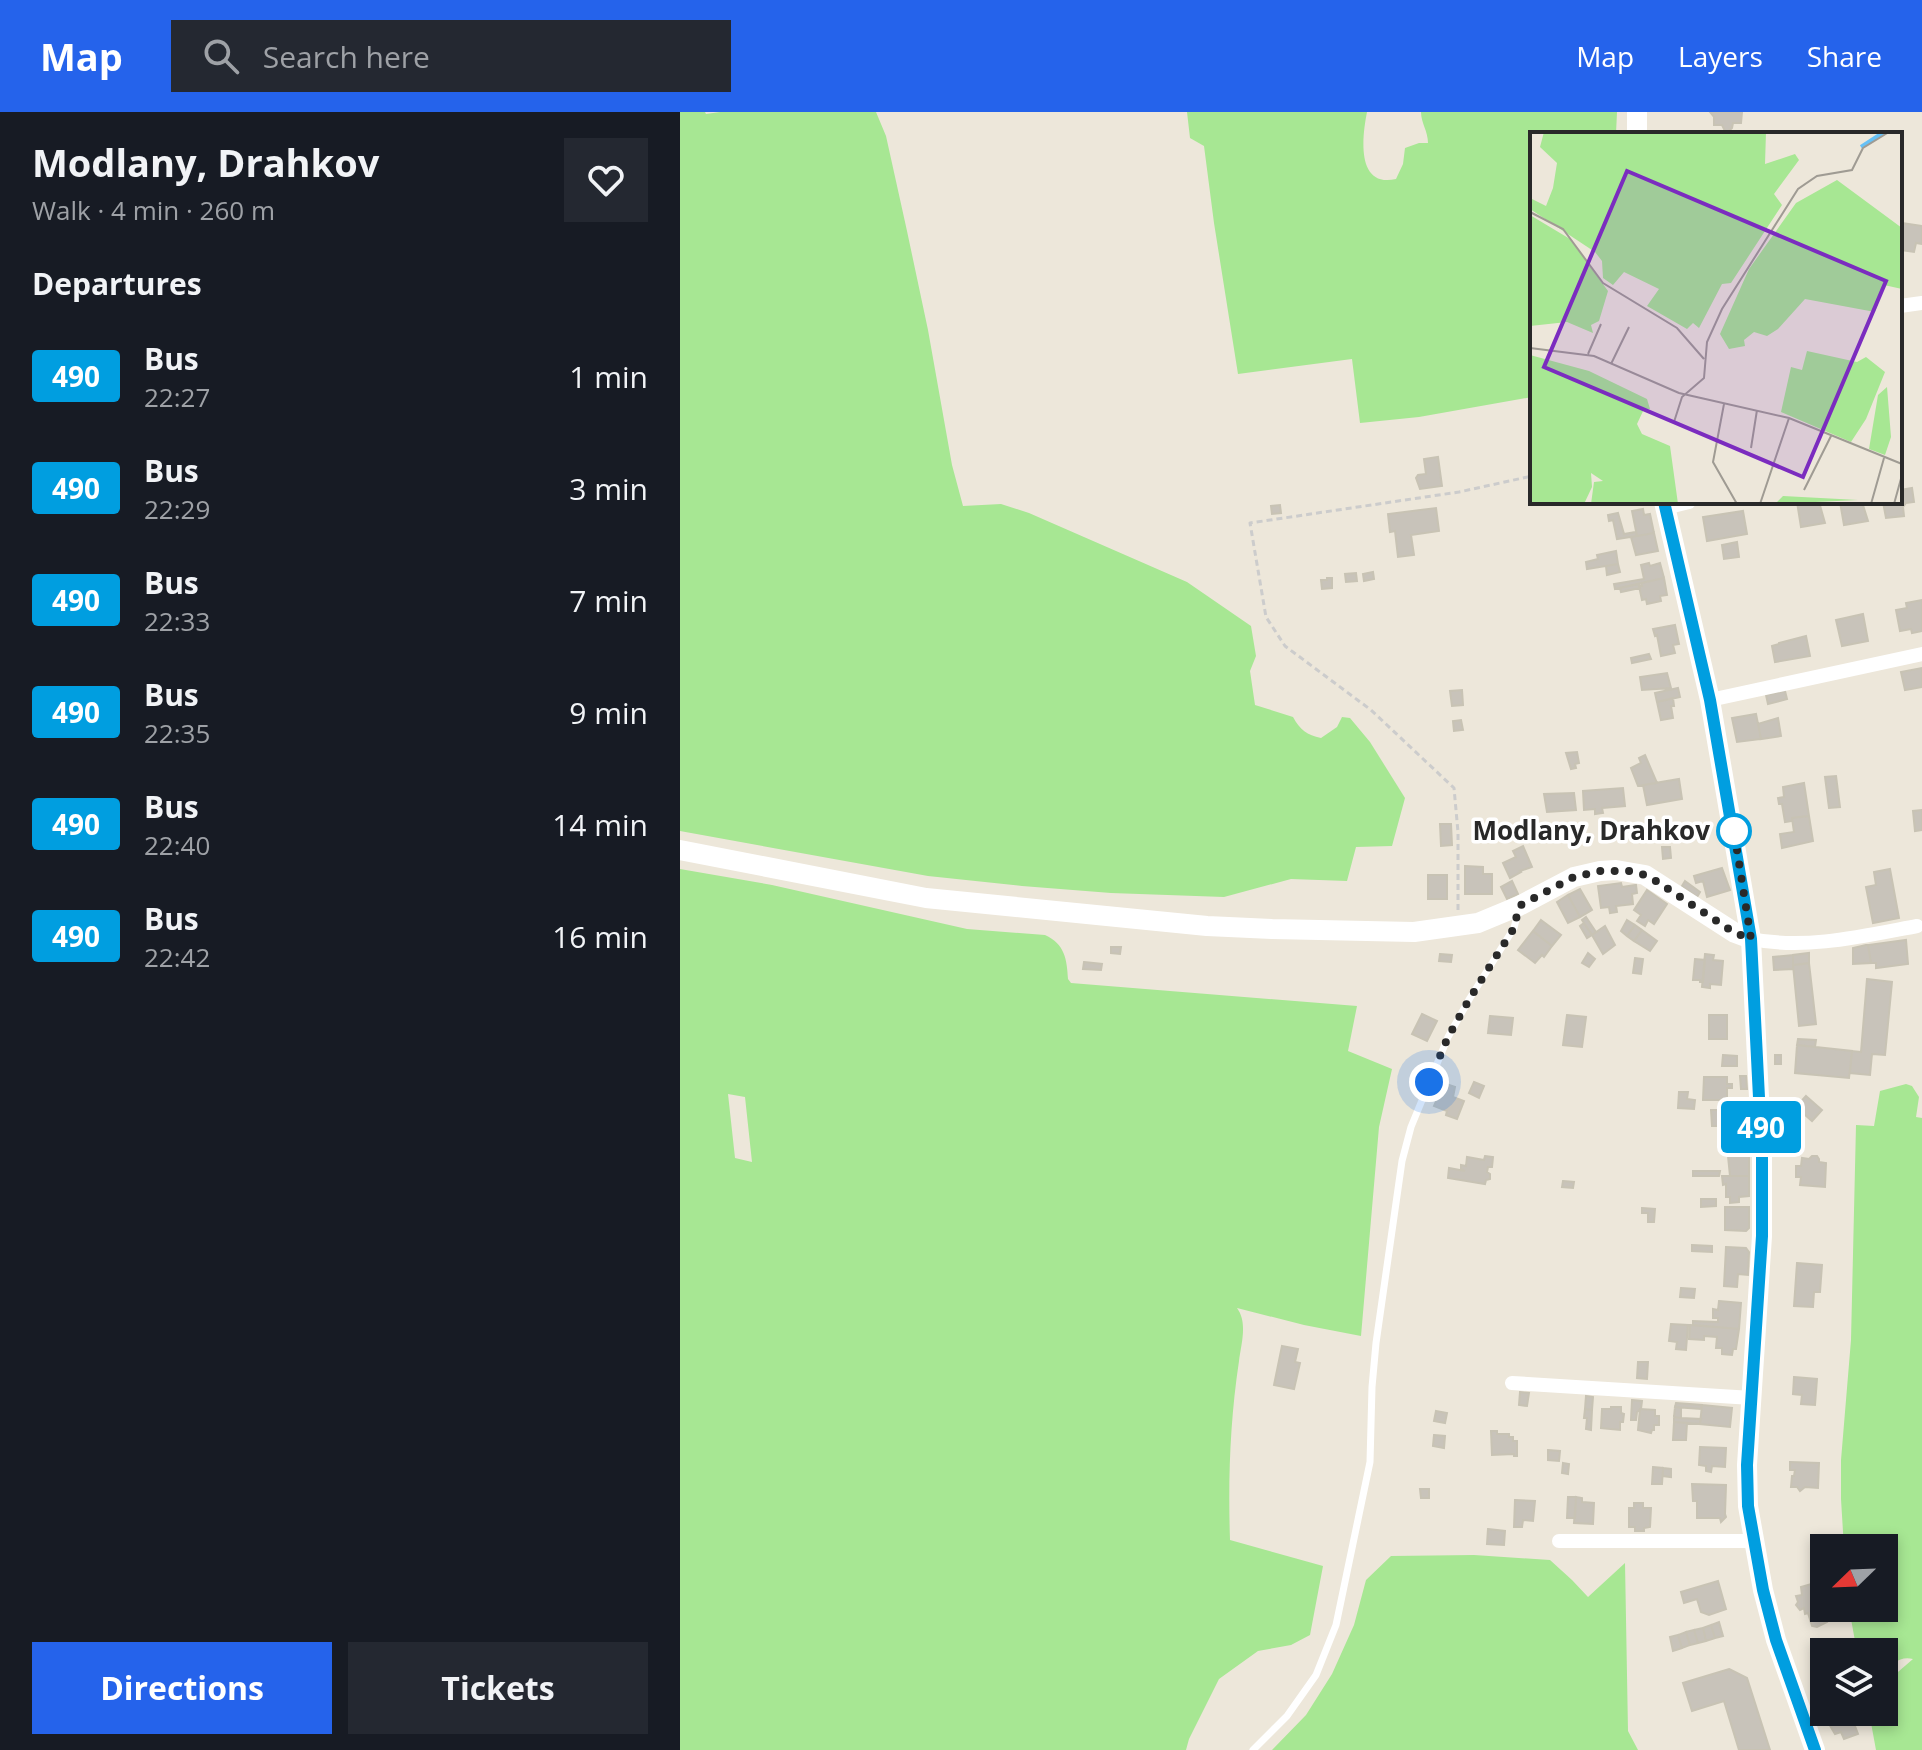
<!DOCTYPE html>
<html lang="en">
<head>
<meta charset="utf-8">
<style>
	body { margin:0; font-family:"Open Sans",sans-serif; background:#242831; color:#f1f3f6; height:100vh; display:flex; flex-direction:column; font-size:30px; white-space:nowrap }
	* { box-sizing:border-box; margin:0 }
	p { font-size:26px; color:#9ea1a6 }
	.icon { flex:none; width:44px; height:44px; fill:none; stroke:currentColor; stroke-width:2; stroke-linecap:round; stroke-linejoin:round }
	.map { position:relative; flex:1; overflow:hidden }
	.sheet { display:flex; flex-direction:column; background:#171b24; width:680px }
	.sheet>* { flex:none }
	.badge { padding:0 16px; border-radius:6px; font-size:28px; line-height:52px }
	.needle { width:52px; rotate:247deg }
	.fabs { position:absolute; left:1130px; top:1422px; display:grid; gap:16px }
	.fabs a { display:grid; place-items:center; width:88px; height:88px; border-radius:0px; background:#171b24; box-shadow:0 4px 12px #0003; font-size:40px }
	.you { position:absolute; width:40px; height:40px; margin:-20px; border:6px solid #fff; border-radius:50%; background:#1a73e8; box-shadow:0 0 0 12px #1a73e833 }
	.map>.badge { position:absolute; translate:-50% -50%; box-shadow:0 0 0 4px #fff }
	h2 { padding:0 32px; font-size:30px; line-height:72px }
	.round { display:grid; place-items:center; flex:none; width:84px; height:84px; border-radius:0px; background:#242831 }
	.overview { display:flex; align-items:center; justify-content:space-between; height:136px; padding:0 32px }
	h1 { font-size:38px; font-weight:700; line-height:60px }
	.primary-button { display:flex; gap:16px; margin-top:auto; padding:16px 32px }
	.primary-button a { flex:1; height:92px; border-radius:0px; background:#2563eb; color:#fff; font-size:32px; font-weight:700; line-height:92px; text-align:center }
	.primary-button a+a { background:#242831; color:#f1f3f6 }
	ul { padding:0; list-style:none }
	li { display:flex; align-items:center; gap:24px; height:112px; padding:0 32px }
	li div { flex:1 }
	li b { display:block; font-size:30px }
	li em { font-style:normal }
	li .badge { min-width:88px; font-weight:700; text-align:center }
	header { display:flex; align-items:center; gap:48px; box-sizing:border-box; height:112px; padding:0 40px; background:#2563eb; color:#fff }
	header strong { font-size:38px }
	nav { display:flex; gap:44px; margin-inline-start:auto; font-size:28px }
	.search { width:560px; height:72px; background:#242831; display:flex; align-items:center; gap:20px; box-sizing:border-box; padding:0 28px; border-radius:0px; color:#9ea1a6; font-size:30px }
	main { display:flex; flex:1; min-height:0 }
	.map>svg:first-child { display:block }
	.green { fill:#a7e793; fill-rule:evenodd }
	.building { fill:#c8c3ba; stroke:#c8c3b4; stroke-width:2 }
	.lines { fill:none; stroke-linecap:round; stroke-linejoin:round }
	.path { stroke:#ccc; stroke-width:3; stroke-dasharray:6 4; stroke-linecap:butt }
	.lane { stroke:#fff; stroke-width:7 }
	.street { stroke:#fff; stroke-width:14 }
	.secondary { stroke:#fff; stroke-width:20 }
	.line-casing { stroke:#fff; stroke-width:18 }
	.line { stroke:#009ee0; stroke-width:12 }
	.walk { stroke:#292929; stroke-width:8; stroke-dasharray:0 14.4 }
	.stop-dot { fill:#fff; stroke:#009ee0; stroke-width:4 }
	.labels { text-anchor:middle; stroke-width:7; stroke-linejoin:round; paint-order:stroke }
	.stop-label { font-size:26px; font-weight:bold; fill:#292929; stroke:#fff; text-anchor:end }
	.inset-river { fill:none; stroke:#66c1f6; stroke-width:4 }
	.inset-road { fill:none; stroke:#9f9b93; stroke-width:2 }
	.view { fill:#7b2cbf; fill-opacity:0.15; stroke:#7b2cbf; stroke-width:4 }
	.inset-edge { fill:none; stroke:#292929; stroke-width:4 }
</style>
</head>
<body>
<header>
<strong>Map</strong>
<div class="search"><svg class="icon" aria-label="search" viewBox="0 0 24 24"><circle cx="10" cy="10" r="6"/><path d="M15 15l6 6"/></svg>Search here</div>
<nav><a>Map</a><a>Layers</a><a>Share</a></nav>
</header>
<main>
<section class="sheet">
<div class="overview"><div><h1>Modlany, Drahkov</h1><p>Walk · 4 min · 260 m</p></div><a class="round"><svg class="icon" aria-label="heart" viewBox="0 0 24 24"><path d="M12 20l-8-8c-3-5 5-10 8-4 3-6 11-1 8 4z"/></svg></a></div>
<h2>Departures</h2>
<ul>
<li><span class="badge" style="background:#009ee0;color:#fff">490</span><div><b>Bus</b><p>22:27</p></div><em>1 min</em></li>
<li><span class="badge" style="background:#009ee0;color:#fff">490</span><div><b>Bus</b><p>22:29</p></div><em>3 min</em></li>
<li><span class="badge" style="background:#009ee0;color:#fff">490</span><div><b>Bus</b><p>22:33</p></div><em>7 min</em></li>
<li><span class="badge" style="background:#009ee0;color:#fff">490</span><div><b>Bus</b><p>22:35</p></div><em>9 min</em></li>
<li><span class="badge" style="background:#009ee0;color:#fff">490</span><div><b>Bus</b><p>22:40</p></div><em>14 min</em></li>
<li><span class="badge" style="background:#009ee0;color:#fff">490</span><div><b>Bus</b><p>22:42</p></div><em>16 min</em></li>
</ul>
<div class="primary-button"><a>Directions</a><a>Tickets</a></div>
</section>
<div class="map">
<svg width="1242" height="1638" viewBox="0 0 1242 1638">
	<rect width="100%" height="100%" fill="#ede7da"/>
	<path class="green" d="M0,0H25L26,2L40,0H196L206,24L227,119L248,218L272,353L283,394L321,392L349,401L507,470L571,514L576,544L570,559L575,593L613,605C620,618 627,623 641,626L657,615L662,605L670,606L690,630L725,686L712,734L676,735L667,769L611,767L544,785L431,781L342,774L248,764L0,719Z
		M507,0H687C682,25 676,76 716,67L723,52L725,36L739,31H748C748,19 741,11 741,0H937L936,22H852V285L739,305L680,311L672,247L558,262L534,111L524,34L510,26Z
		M0,757L92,773L287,817L365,823C385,832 387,848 388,867L391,871L677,894L668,939L712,957L699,1015L681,1224L624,1213L557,1196C568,1211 561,1232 559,1249C550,1309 548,1368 550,1428L643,1454L630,1523L611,1533L578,1539L539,1567L509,1627L506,1638H0ZM48,982L65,985L72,1050L55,1046Z
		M1226,972L1232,974L1239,985L1236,1005L1242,1006V1638H1196L1189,1600H1204V1572L1233,1547C1219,1544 1213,1552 1204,1561V1540H1177L1169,1496H1204V1436H1164L1161,1387V1348L1171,1228L1176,1013L1194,1014L1200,979Z
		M794,1443L870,1448L892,1468L908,1485L945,1451L948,1619L958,1638H592L626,1603L652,1562L674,1513L686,1468L711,1444Z"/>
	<path class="building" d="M1030,0H1062L1061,11H1053L1052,16L1049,19H1045L1042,13H1034V5Z
		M1222,111L1242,114V132L1236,131L1234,140L1220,138Z
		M758,345L762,374L740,377L736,366L738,363L746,362L744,347Z
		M1232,376L1234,390L1226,391L1223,395L1224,404L1206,406L1203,390H1220V378Z
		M1117,390H1139L1145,411L1121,415Z
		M1160,390H1182L1188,409L1164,413Z
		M600,393L601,401L592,402L591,394Z
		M756,396L759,419L731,423L734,443L718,445L715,419L710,420L708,402Z
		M963,397L964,403L970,402L974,421L957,424L952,399Z
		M1063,399L1067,422L1027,429L1023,405Z
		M938,401L944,422L956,420L957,424L937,427L933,408L929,409L928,403Z
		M974,421L978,439L956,443L951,425Z
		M1057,430L1059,445L1044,447L1042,433Z
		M936,439L938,452L907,457L906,450L918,447L917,443Z
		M969,451L970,454L980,451L984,466L935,477L934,472L964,467L961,453Z
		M938,452L940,460L927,463L926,454Z
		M693,460L694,467L684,469L683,462Z
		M676,461L677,469L666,470L665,462Z
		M647,466H652V476L642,477L641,468H647Z
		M984,466L987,483L980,484L981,489L967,492L966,487L962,488L959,474H962L961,471Z
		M959,472L960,476L941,480L940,476Z
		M1242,488V519L1232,521L1231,517L1220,519L1216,498L1227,496L1226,491Z
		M1183,502L1188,529L1162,534L1156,508Z
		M995,513L999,532L993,533L995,541L981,544L977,523L975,524L973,517Z
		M1126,524L1130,544L1095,550L1092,534L1099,532V531Z
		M969,542L971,547L952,551L951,546Z
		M1242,556V575L1225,578L1221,560Z
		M987,561L991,576L962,578L960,565Z
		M998,576L1000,585L977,590L975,581Z
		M782,578L783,593L772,594L770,579Z
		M1105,579L1107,587L1088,592L1086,583Z
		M993,586L994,594H991L993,606L981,608L977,590Z
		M1076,602L1081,627L1057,630L1052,606Z
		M1098,606L1101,624L1081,627L1078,612Z
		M781,608L783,618L774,619L773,609Z
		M897,640L899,651L895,652L896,656L891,657L886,641Z
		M965,643L977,671L958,674L951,656L961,651L959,646Z
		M1156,664L1160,695L1149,696L1145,665Z
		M999,667L1002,687L967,693L963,673Z
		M1124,671L1129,704L1112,706V709L1105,710L1102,692H1099L1098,686L1104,685L1103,675Z
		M943,676L945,694L922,696L923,701L915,702V697L904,698L903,679Z
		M894,681L896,698L867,700L864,682Z
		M1242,698V718L1235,719L1233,699Z
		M1129,704L1133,729L1102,736L1100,722L1114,720L1112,706Z
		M760,712H771L772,733L761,734Z
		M843,734L852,755L840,759L841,760L830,766L823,751L836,745L833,739Z
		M982,735H990L991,746L983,747Z
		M785,754L803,755V762H812V782H785Z
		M1042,756L1050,778L1027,785L1023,769L1016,771L1014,764Z
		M1210,757L1219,806L1193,811L1186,775L1196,773L1194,760Z
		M748,763H767V787H748Z
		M832,769L838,782L827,787L821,775Z
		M1005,769L1020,780L1017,785L1002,774Z
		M941,771L942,775L956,773L957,781L952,782L953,792L936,794L937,800L930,801L929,795L921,796L918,774Z
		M900,777L912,798L900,805L888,783Z
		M967,778L987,792L974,812L968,808L965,814L957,809L961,803L954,798Z
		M888,783L900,805L888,811L877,790Z
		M906,805L916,820L912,823L902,808Z
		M861,808L881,823L872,834L853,819Z
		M947,808L955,813L947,824L941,819Z
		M904,811L912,823L907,826L900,814Z
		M955,813L962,818L954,829L947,824Z
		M925,814L935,833L923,842L912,823Z
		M962,818L977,829L970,839L954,829Z
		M853,819L872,834L864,845L862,843L855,851L838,838Z
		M1226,828L1228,852L1196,856V851H1191L1188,833Z
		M1186,833H1188L1191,851L1173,852V836Z
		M431,835H441L440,842L431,841Z
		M908,841L915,847L909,855L902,851Z
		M1129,841V851L1113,853V843Z
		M760,842L772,843L771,850L759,849Z
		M1025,842L1034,843L1033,848L1043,849L1041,873L1030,872V876L1022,875Z
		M1113,843V857L1094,858L1093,845Z
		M955,846L963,847L961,862L953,861Z
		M1015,847L1025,848L1023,870H1020V868H1013Z
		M404,850L422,852L421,858L403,857Z
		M1129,851L1136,912L1119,914L1113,853Z
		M1187,867L1212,870L1205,943L1192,942L1190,963L1170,961L1172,939L1181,940Z
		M742,902L757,909L747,929L732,922Z
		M887,903L906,905L902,935L883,933Z
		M1029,903H1047V927H1029Z
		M810,904L833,906L831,923L808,921Z
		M1118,927L1136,928L1135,935L1117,933Z
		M1117,933L1172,939L1169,966L1115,961Z
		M1043,943L1057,944V954H1042Z
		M1095,943H1101V952H1095Z
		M1060,964H1066L1067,977H1061Z
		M1024,965H1047V972H1052V976H1047V988H1023Z
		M794,970L804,974L799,986L789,981Z
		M769,973L775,975L773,985L784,989L777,1007L766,1003L767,999L754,994L762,976L764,977L765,974L768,975Z
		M999,980H1008L1007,987L1015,988L1014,997L998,996Z
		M1126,984L1142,998L1132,1009L1116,995Z
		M1031,998H1043L1044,1014H1032Z
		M1043,998L1069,999V1021H1044Z
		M1051,1040H1055V1043H1069V1064H1050L1048,1044H1051Z
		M805,1044L813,1045L812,1055H808L807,1060L810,1062V1067L806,1068L805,1072L768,1066L769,1056L785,1059L781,1057V1053L786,1054L787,1045L804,1048Z
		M1132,1044H1137L1139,1047V1050L1146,1051L1145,1075L1120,1073L1121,1065H1116V1054H1121L1122,1046L1129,1047Z
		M1013,1059H1040L1039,1064H1013Z
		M1042,1064H1069V1084L1059,1085V1090L1050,1091V1085H1046V1072L1043,1073Z
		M883,1069L894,1070L893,1076L882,1075Z
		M1021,1087H1036V1094L1021,1095Z
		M1045,1095H1069V1116L1066,1119L1045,1118Z
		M962,1096L975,1097L974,1110H968V1101H962Z
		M1012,1133L1032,1134V1140L1012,1139Z
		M1046,1135L1066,1136L1069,1140L1068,1163L1058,1162L1057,1175L1044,1174Z
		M1117,1151L1142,1153L1140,1180H1134L1133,1195L1114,1194Z
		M1001,1176L1015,1177L1014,1186L1000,1185Z
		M1039,1189L1061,1191L1059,1217L1013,1213V1209L1038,1210V1206H1033V1197L1038,1198Z
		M991,1212L1008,1213L1006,1238L996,1237L997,1230L989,1229Z
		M1010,1213L1059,1217L1056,1237H1053L1052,1243L1042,1242V1236H1036L1037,1225L1024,1224V1228L1009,1227Z
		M602,1234L618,1237L615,1250L620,1251L614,1277L594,1273Z
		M958,1250H968L967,1267L957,1266Z
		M1114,1265L1137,1267L1135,1293L1121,1292L1122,1283L1113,1282Z
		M840,1280L849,1281L847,1294L839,1293Z
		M906,1284L913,1285L912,1298L905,1297Z
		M952,1288L962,1289L961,1297L957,1300L956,1308H951Z
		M996,1291L1022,1293L1021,1297L995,1295Z
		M1022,1293L1052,1296L1050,1315L1020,1312Z
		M931,1295H941V1301L944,1302L943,1310H940V1318L921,1316L922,1297H931Z
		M995,1295L1001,1296V1306L994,1305Z
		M905,1297L912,1298L911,1318L906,1317L907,1306H904Z
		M960,1297L975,1298V1304H979V1313H974V1318H972L971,1321L958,1318Z
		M756,1299L767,1301L765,1311L754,1309Z
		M994,1305L1001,1306L1021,1307L1020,1312L994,1310Z
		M994,1310L1007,1311L1006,1328H993Z
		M811,1319H817V1322H829V1325H833V1329H837V1344H834V1342L812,1343Z
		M754,1323L765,1324L764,1336L753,1334Z
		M1020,1335L1046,1336L1045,1355L1032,1354L1031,1360L1026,1359V1354L1019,1353Z
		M868,1338L880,1339L879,1349L868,1348Z
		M1110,1350L1139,1351L1138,1376L1125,1375L1120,1379L1117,1375H1111L1112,1364H1114L1115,1358H1110Z
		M883,1351L889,1352L888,1362L882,1361Z
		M973,1355L983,1356L982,1372H972Z
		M983,1356L991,1357V1365L983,1364Z
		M1012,1372L1046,1373L1045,1402L1046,1405L1041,1410L1040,1406H1017V1389H1013Z
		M740,1377H749V1386H741Z
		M888,1385H896L895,1406H887Z
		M896,1385L902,1386V1390L914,1391L913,1412L894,1411Z
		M835,1388L855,1389L853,1409L843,1408L842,1415H834Z
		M954,1391H963V1396H971L970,1415L964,1416V1419H955V1415H949V1396H954Z
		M808,1417L825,1419L824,1433L807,1432Z
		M1038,1469L1046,1497L1029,1503L1021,1500L1017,1487L1004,1491L1001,1480Z
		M1135,1471L1137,1478L1142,1480L1144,1487L1143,1497L1147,1510L1137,1515L1132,1514L1128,1501L1125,1502L1124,1496L1120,1498L1116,1493L1118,1490L1116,1484L1122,1483L1121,1475Z
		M1039,1510L1043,1524L1035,1526L1031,1513Z
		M1031,1513L1035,1526L1026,1529L1023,1516Z
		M1023,1516L1026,1529L1018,1531L1014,1518Z
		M1014,1518L1018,1531L1010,1533L1006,1520Z
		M1006,1520L1010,1533L1002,1536L998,1523Z
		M998,1523L1002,1536L993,1539L990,1525Z
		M1049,1557L1067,1566L1090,1638H1059L1044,1589L1012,1599L1003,1571Z
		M1154,1600H1174L1178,1611L1175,1614L1178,1622L1164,1627L1161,1620L1155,1622L1149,1612L1150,1609L1154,1608L1152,1602Z"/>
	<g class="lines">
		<path class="path" d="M778,798V720L774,676L691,598L605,534L586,505L570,411L779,380L852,364"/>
		<path class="lane" d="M573,1638L607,1604L636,1563L656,1513L690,1350L692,1275L696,1231L722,1049L731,1015L768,925L790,886L834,816L838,800"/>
		<path class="street" d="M1220,194L1242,191
			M985,396L1009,390
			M1030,588L1242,542
			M1071,827C1126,838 1184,824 1237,814
			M832,1271L1072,1286
			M879,1429H1073"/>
		<path class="secondary" d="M957,22V0
			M984,390L1030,588L1071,827L1082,1045V1124L1067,1353L1068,1394L1083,1478L1096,1528L1135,1638
			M0,738L246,786L527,814L592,817L734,820L798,811L839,794L894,765L920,759L936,758L965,763L1055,821L1071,827"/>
	</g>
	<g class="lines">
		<g class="line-casing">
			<path id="line" d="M984,390L1030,588L1071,827L1082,1045V1124L1067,1353L1068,1394L1083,1478L1096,1528L1135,1638"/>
		</g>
		<use href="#line" class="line"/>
		<path class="walk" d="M749,970L768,925L790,886L834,816L839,794L894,765L920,759H950L965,763L976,769L1055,821L1071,827L1054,719"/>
	</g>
	<circle class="stop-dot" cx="1054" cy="719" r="16"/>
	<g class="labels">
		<g class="stop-label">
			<text x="1030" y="728">Modlany, Drahkov</text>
		</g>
	</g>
	<g transform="translate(850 20)">
		<rect width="372" height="372" fill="#ede7da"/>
		<path d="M14,0H236L235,32L265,22L269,28L244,62L252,73L201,151L192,152L169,196L163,191L157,197L117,174L129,157L94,140L83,153L73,146L72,129L65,120L0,77V66L16,74L23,56L27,31L10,15ZM307,48L372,96V157L354,153L345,180L275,167L248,197L237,204L224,200L214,208L215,214L199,217L190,202L219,137L266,71ZM0,83L40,107L78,159L69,189L61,193L63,201L37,190L0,194ZM277,219L327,230L336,225L355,240L336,287L321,310L251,280L261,235L272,238ZM0,223L59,239L117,267L120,277H114L107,292L112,302L140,314L148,372H61L64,350L73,349L61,341L62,355L54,372H0ZM357,255L361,305L355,323L339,317L348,263ZM253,364L328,368L245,372Z" fill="#a7e793"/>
		<path class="inset-river" d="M331,15L354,0"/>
		<path class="inset-road" d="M0,80L33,97L73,151L147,196L174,227M0,216L64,224L149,261L259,286L372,332M58,222L71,192M81,232L99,195M194,272L183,330L207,372M144,290L152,265L174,246L177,210L192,177L268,57L287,44L322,38L333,16L359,0M221,316L227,278M274,358L301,304M230,372L259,286M341,372L354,326M364,372L372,343"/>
		<path class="view" d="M97,39L356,149L273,345L14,235Z"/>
		<rect width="372" height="372" class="inset-edge"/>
	</g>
</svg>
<div class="fabs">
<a><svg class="needle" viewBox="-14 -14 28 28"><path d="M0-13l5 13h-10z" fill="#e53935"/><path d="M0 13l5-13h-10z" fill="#9ea1a6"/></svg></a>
<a><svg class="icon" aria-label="layers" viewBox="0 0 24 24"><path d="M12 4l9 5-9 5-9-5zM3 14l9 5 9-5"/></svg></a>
</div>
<div class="you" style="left:749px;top:970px"></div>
<b class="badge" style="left:1081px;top:1015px;background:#009ee0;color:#fff">490</b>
</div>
</main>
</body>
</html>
